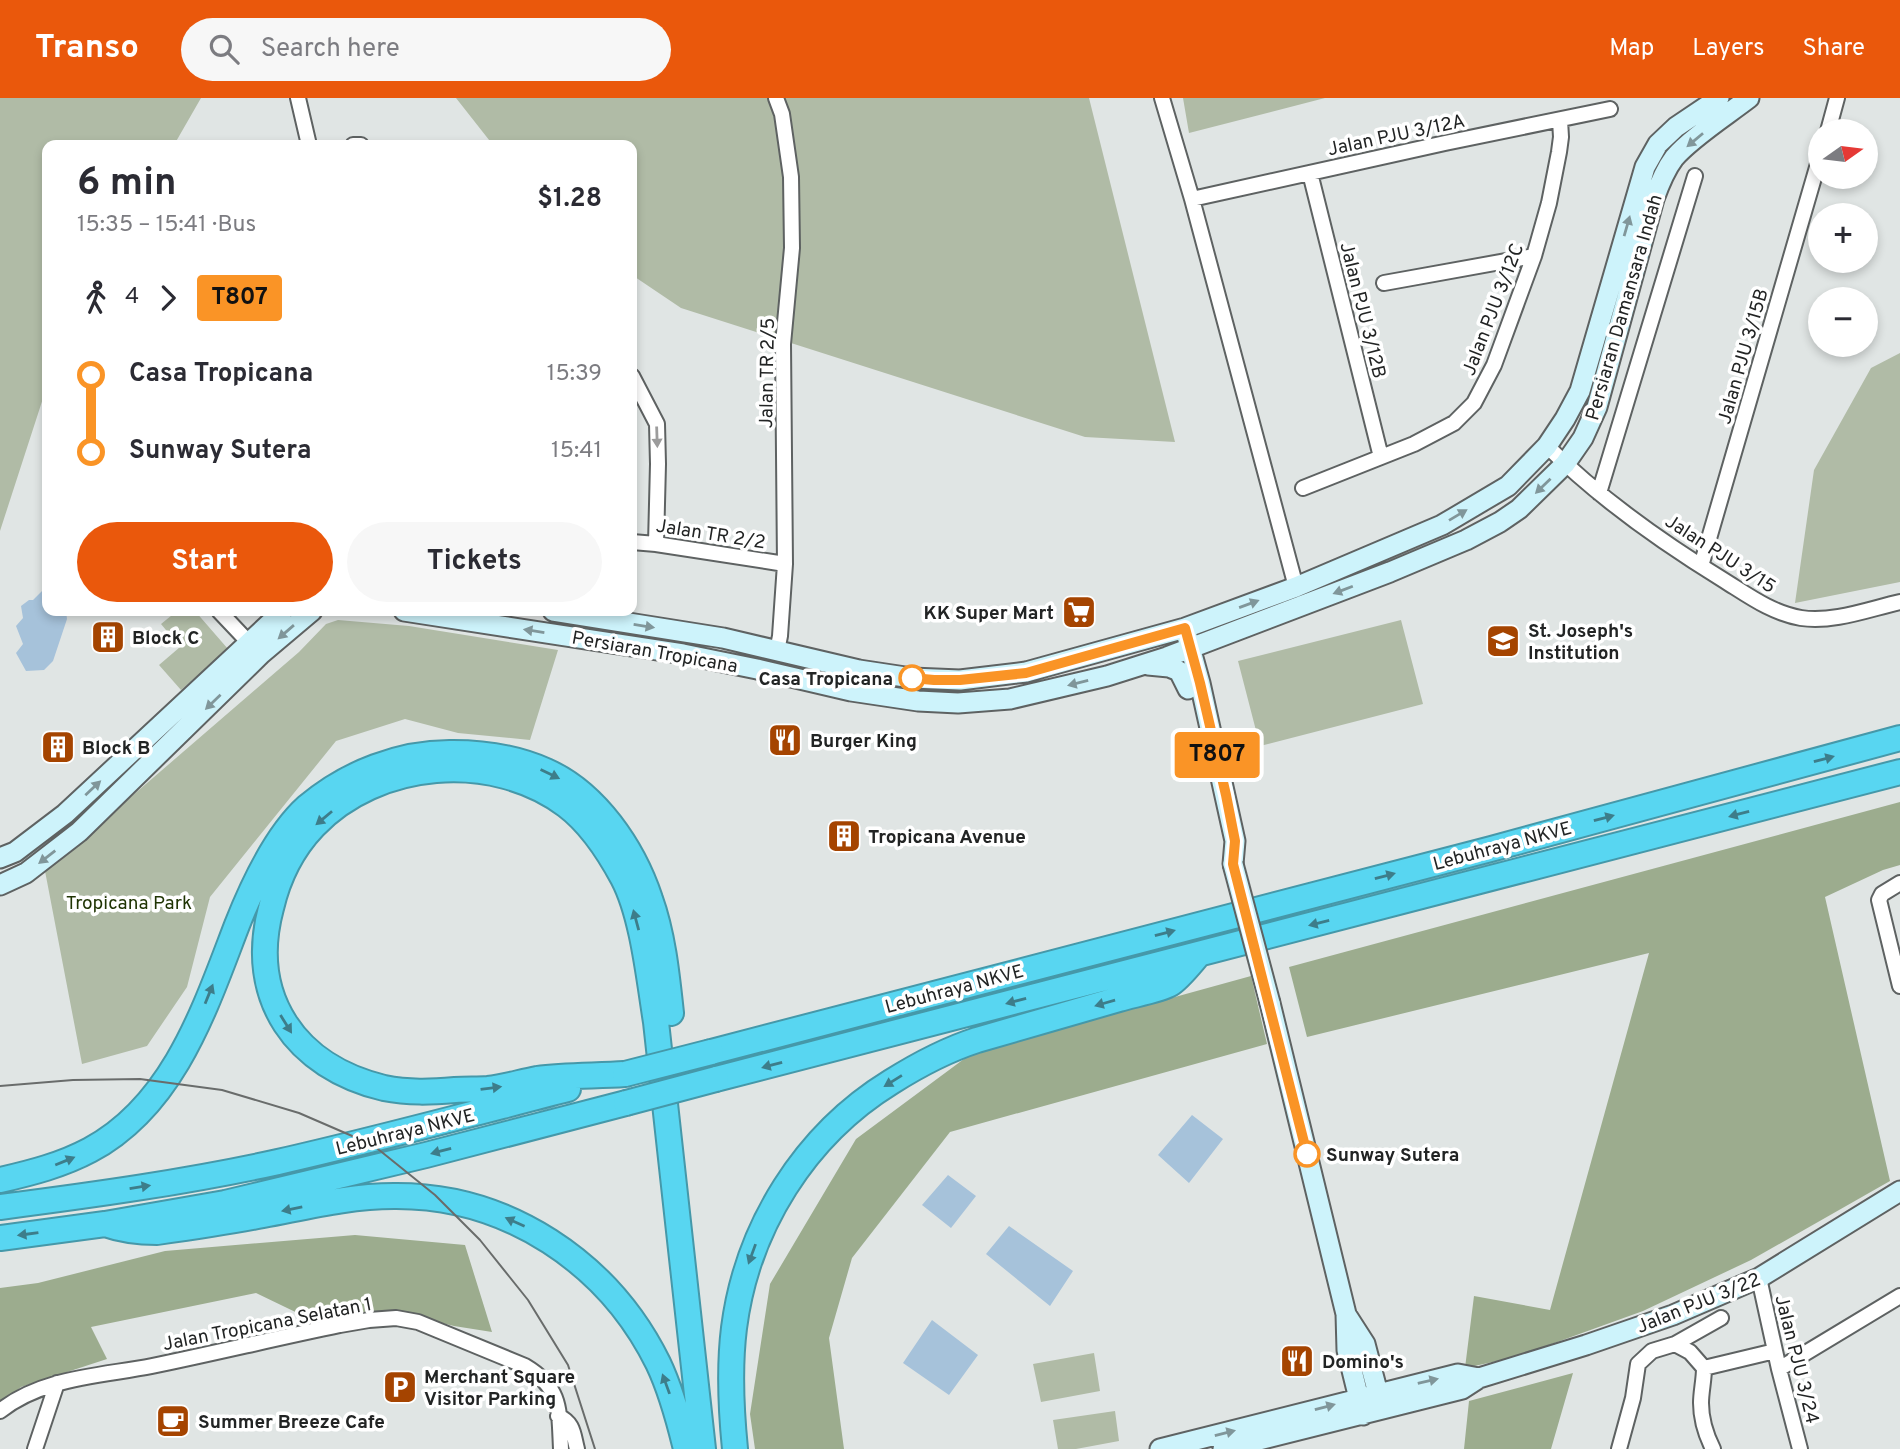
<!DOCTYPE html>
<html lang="en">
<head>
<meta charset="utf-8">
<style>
	body { margin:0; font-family:Overpass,sans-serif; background:#f7f7f7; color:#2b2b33; height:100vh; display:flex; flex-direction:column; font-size:26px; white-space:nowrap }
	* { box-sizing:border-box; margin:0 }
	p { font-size:23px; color:#7c7c81 }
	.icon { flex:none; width:38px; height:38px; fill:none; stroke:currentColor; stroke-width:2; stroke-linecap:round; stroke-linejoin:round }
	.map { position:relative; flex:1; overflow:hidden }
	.details { position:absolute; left:42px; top:42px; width:595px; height:476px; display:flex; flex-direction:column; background:#fff; border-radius:14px; box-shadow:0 4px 10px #0003 }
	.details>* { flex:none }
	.badge { padding:0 14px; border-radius:5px; font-size:24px; line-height:46px }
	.needle { width:46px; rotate:76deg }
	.buttons { position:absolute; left:1808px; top:21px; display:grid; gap:14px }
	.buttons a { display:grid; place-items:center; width:70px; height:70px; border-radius:50%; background:#fff; box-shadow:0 4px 10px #0003; font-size:35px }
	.map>.badge { position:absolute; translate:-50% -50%; box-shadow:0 0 0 4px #fff }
	.legs { display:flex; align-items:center; gap:10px; height:77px; padding:0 35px; font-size:23px }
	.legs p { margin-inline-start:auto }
	.headline { display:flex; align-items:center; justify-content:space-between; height:119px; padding:0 35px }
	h1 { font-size:38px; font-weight:700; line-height:52px }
	.button { display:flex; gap:14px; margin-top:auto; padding:14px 35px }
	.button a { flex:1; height:80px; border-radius:42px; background:#ea580c; color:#fff; font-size:28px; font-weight:700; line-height:80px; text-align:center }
	.button a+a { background:#f7f7f7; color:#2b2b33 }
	ul { padding:0 35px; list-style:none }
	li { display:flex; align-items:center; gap:24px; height:77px; font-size:26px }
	li i { display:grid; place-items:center; width:10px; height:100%; margin:0 9px; background:currentColor }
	li i::after { content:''; width:18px; height:18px; margin:-9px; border:5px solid; border-radius:50%; background:#fff }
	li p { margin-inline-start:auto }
	li:first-child i { background:linear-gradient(#0000 50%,currentColor 0) }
	li:last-child i { background:linear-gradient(currentColor 50%,#0000 0) }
	header { display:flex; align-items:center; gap:42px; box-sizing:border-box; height:98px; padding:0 35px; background:#ea580c; color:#fff }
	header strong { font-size:33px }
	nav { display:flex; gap:38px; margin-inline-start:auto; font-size:24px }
	.search { width:490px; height:63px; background:#f7f7f7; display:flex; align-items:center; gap:18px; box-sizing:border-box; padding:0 24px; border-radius:38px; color:#7c7c81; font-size:26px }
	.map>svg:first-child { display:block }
	.green { fill:#b0bba6 }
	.forest { fill:#9cac8e }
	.water { fill:#a6c2da }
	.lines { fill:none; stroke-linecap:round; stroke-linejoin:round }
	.street-casing { stroke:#5e6262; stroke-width:18 }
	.secondary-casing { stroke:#5e6262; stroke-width:23 }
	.highway-casing { stroke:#4598a9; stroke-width:28 }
	.street { stroke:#fff; stroke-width:14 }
	.secondary { stroke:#cdf3fb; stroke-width:19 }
	.highway { stroke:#58d6f1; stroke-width:24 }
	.tram { stroke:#696c6b; stroke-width:2 }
	.secondary-bridge-casing { stroke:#5e6262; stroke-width:23; stroke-linecap:butt }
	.highway-bridge-casing { stroke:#4598a9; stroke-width:28; stroke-linecap:butt }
	.secondary-bridge { stroke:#cdf3fb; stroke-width:19 }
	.highway-bridge { stroke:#58d6f1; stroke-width:24 }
	.oneway { fill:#80969a }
	.oneway2 { fill:#9c9c9c }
	.oneway3 { fill:#3d7d8a }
	.line-1-casing { stroke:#fff; stroke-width:16 }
	.line-1 { stroke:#fa9426; stroke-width:10 }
	.stop-1-dot { fill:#fff; stroke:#fa9426; stroke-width:3.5 }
	.labels { text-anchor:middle; stroke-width:7; stroke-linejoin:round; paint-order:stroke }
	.street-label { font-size:19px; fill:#222424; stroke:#fff }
	.poi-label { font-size:19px; font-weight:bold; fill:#222424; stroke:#fff; text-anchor:start }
	.stop-label { font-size:19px; font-weight:bold; fill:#222424; stroke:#fff; text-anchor:end }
	.park-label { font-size:19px; fill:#1f3403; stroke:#fff }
</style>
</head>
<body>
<header>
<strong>Transo</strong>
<div class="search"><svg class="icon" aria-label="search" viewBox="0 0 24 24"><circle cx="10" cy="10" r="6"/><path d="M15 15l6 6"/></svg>Search here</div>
<nav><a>Map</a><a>Layers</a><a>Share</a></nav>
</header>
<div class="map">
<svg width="1900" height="1351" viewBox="0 0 1900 1351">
	<rect width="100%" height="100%" fill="#e0e5e4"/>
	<path class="green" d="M0,0H201L174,47H47V288L0,433Z
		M456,0H1089L1175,344L1085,339L681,210L632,177V47H493Z
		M1183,0H1325L1189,35Z
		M1900,255V484L1795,505L1814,372L1871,270Z
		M177,513H195L228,551L181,592L159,567L180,549L161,526Z
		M338,522L409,528L558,552L530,642L458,635L405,621L336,643L210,799L187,889L147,948L82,966L45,773L299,554L326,526Z
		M1401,522L1423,606L1260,648L1238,563Z
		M1094,1255L1100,1293L1041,1304L1033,1266Z
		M1115,1313L1119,1343L1076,1351H1058L1053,1322Z"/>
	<path class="forest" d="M1900,704V767L1883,772L1825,799L1890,1083L1751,1162L1643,1213L1516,1259L1465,1270L1474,1198L1550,1212L1649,855L1307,939L1289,869Z
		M1251,878L1267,946L950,1034L852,1160L829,1240L844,1351H755L750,1316L770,1186L856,1041L972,955Z
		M355,1137L465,1147L492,1234L454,1228L394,1213L312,1222L256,1195L91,1229L107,1261L21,1289L0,1306V1190L38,1185L165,1153Z
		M1573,1275L1551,1351H1464L1469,1303Z"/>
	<path class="water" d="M45,490H47V513H66L67,521L53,563L44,572L26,573L16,555L23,546L16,528L23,520L21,508L29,502H33Z
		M1192,1017L1223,1041L1189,1085L1158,1057Z
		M948,1077L976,1098L951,1130L922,1107Z
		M1009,1128L1073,1173L1050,1208L986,1156Z
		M932,1222L978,1257L949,1297L903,1265Z"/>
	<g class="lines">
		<g class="street-casing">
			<path id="street" d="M298,0L309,47
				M776,0L782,16L791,79L792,150L783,246L785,466L780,538L777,553
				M1162,0L1192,101L1296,489
				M1828,33L1837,0
				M353,47H361
				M1310,75L1381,359
				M1192,101L1445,45L1610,11
				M1384,185L1534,158
				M632,278L657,326L658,366L656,446
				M1547,348C1598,399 1663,445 1725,483C1749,498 1772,515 1801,520C1833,525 1869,511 1900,504
				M1303,390L1414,346L1454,325L1474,305L1494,267L1534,158L1549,105L1559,54L1561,39L1560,22
				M1599,395L1695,78
				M632,444L656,446L785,466
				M1701,468L1820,59
				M219,513L254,550
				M1900,785L1882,796L1879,802L1900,888
				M1759,1180L1779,1271L1800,1351
				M1675,1246L1690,1254L1704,1270C1704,1282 1701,1294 1701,1305C1701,1321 1706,1337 1713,1351
				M1704,1270L1775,1253
				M1779,1271L1900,1198
				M0,1313C43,1279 101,1278 152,1268C215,1255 277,1240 340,1227L369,1222L396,1220L418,1224L525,1268C562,1290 559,1312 561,1351
				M558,1318C574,1325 573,1336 577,1351
				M35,1351L57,1285
				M1619,1351L1633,1300L1638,1266L1652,1253L1675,1246L1721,1220"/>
		</g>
		<g class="secondary-casing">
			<path id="secondary" d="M404,513L683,556L757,571L851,593L918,603L958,605L1010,601L1107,578L1167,559L1390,474L1466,442L1500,424L1519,411L1565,366L1583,340L1597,309L1654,101C1659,87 1665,72 1674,60C1691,40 1727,17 1749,0
				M553,513L723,540L859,572L912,580L960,582L1026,574L1185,530L1296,489L1442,427L1508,388L1547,348L1565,321L1580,293L1645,69L1658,46L1676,29L1719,0
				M1187,538L1200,585L1235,743L1233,766
				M1148,567L1169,569L1179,573L1188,591
				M0,760L15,754L65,716L283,513
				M0,787L26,775L79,734L261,556L312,513
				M1270,905L1346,1216L1347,1252L1363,1317
				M1347,1218L1365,1246L1381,1307
				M1160,1351L1458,1276L1479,1280
				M1223,1351L1462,1291L1479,1280L1586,1247L1673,1217L1759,1180L1900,1093"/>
		</g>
		<g class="highway-casing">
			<path id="highway" d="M711,954L1491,751L1900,640
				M625,976C596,978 565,977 537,981C521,984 505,989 488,991C477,992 466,991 455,992C431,994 409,995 384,990C296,969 247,900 271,810C278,780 292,751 314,728C377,662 492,652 566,707C590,725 609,754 623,780C643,818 649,881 656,924L703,1351
				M716,981L1900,674
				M0,1082C31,1075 62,1067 90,1052C174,1007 205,910 237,827C252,789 277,736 307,709C347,675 401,654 453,655C484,655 517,660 546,673C596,695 633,750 650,801C663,837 667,878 671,915
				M0,1109C93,1097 187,1084 278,1064C375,1042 471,1016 568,991
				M105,1126C122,1132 139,1134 157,1134C193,1129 228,1124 263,1117C306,1109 349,1098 394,1098C507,1097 608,1164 658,1265C671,1292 679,1322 686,1351
				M0,1140L105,1126L225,1105L426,1057L626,1005
				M735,1351C731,1311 729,1270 734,1230C747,1129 805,1037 891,984C918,967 946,952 977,942C1024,928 1072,915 1119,901C1132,897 1160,892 1170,886C1179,881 1192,864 1199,856"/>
		</g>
		<use href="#street" class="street"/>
		<use href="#secondary" class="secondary"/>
		<use href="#highway" class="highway"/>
		<path class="tram" d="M0,988L73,982L140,981L222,992L299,1015L373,1047L435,1097L480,1142L528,1202L568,1267L595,1351"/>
		<g class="secondary-bridge-casing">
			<path id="secondary-bridge" d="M1233,766L1270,905"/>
		</g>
		<g class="highway-bridge-casing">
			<path id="highway-bridge" d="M625,976L711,954
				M626,1005L716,981"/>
		</g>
		<use href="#secondary-bridge" class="secondary-bridge"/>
		<use href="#highway-bridge" class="highway-bridge"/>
	</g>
	<defs><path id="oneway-solid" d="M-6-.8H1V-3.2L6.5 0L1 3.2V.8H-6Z" transform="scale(1.75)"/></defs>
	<g class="oneway">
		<use href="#oneway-solid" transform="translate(1695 42) rotate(140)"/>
		<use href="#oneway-solid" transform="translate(1627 128) rotate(-74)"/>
		<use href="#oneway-solid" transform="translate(1543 388) rotate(136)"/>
		<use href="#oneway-solid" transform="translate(1458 417) rotate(-31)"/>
		<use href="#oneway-solid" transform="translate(1343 492) rotate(159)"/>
		<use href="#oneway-solid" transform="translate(1249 506) rotate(-20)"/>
		<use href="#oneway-solid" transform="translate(644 528) rotate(9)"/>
		<use href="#oneway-solid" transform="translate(534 533) rotate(-171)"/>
		<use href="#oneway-solid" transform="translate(286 534) rotate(139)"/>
		<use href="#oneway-solid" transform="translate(1078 585) rotate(166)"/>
		<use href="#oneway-solid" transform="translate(213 604) rotate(136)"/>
		<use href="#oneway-solid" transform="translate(93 690) rotate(-43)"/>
		<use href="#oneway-solid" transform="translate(47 759) rotate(142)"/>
		<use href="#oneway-solid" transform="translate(1428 1283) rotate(-13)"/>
		<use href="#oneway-solid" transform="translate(1325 1309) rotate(-15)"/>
		<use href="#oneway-solid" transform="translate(1225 1335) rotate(-14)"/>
	</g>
	<use class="oneway2" href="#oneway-solid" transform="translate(657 339) rotate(88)"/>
	<g class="oneway3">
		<use href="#oneway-solid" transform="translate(1824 661) rotate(-15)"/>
		<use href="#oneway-solid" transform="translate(550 676) rotate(26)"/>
		<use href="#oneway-solid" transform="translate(1739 716) rotate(165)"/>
		<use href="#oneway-solid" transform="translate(324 720) rotate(140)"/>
		<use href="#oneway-solid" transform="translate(1604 720) rotate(-15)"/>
		<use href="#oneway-solid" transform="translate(1385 778) rotate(-15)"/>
		<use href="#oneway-solid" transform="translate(636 822) rotate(-105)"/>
		<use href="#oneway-solid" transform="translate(1319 825) rotate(166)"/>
		<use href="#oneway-solid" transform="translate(1165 835) rotate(-15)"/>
		<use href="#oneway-solid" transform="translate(209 896) rotate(-68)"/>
		<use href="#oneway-solid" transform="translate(1016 903) rotate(165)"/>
		<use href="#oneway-solid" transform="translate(1105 905) rotate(164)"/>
		<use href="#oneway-solid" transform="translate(286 926) rotate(58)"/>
		<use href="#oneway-solid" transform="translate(772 967) rotate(165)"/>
		<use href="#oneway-solid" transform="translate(893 983) rotate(148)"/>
		<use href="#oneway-solid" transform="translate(491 990) rotate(-7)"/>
		<use href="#oneway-solid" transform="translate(441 1053) rotate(165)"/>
		<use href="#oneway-solid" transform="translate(65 1063) rotate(-22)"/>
		<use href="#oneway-solid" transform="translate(140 1089) rotate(-9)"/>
		<use href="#oneway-solid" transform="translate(292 1111) rotate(168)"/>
		<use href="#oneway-solid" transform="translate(515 1124) rotate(-156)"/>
		<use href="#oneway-solid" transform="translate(28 1136) rotate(172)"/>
		<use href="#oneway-solid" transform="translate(752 1156) rotate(110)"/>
		<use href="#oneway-solid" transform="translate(666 1286) rotate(-110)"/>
	</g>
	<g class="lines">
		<g class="line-1-casing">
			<path id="line-1" d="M912,580L934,582H960L1026,575L1185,530L1200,585L1226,697L1235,743L1233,766L1307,1056"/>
		</g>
		<use href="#line-1" class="line-1"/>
	</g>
	<defs>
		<g id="supermarket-square" transform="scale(1.75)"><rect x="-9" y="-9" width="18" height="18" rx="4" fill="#a54400" stroke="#fff"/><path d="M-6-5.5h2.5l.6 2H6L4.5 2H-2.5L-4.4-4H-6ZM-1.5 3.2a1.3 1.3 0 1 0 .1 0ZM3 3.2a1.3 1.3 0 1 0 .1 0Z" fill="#fff"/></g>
		<g id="building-square" transform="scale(1.75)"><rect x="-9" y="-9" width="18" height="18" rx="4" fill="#a54400" stroke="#fff"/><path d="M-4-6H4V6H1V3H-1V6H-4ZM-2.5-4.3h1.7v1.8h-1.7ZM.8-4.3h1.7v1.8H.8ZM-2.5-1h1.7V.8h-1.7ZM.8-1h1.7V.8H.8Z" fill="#fff"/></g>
		<g id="school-square" transform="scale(1.75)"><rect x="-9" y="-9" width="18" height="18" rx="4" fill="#a54400" stroke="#fff"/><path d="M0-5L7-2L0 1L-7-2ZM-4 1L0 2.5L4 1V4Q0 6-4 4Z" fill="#fff"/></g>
		<g id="restaurant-square" transform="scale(1.75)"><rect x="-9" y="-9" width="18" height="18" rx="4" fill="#a54400" stroke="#fff"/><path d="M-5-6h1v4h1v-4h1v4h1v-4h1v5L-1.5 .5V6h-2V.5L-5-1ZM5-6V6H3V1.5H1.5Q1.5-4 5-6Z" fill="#fff"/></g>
		<g id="parking-square" transform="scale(1.75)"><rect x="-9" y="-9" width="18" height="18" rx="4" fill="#a54400" stroke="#fff"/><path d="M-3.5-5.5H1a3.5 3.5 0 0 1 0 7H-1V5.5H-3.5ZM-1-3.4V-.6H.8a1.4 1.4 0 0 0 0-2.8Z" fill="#fff"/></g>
		<g id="cafe-square" transform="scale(1.75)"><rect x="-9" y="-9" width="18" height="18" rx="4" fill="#a54400" stroke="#fff"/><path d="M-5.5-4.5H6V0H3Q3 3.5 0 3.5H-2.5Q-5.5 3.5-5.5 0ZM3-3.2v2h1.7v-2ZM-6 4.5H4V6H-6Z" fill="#fff"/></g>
	</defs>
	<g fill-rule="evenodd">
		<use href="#supermarket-square" x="1079" y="514"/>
		<use href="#building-square" x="108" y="539"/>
		<use href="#school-square" x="1503" y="543"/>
		<use href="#restaurant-square" x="785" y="642"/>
		<use href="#building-square" x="58" y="649"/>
		<use href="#building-square" x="844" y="738"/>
		<use href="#restaurant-square" x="1297" y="1263"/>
		<use href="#parking-square" x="400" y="1289"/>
		<use href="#cafe-square" x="173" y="1323"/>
	</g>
	<g class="stop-1-dot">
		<circle cx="912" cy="580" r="12"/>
		<circle cx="1307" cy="1056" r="12"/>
	</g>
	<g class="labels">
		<g class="street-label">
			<text transform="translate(1396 36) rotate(-12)" y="7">Jalan PJU 3/12A</text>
			<text transform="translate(1623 209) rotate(-74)" y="7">Persiaran Damansara Indah</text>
			<text transform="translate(1492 211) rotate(-69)" y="7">Jalan PJU 3/12C</text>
			<text transform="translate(1364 212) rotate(76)" y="7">Jalan PJU 3/12B</text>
			<text transform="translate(1742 258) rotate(-74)" y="7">Jalan PJU 3/15B</text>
			<text transform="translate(766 275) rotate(-89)" y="7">Jalan TR 2/5</text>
			<text transform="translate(711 435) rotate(9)" y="7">Jalan TR 2/2</text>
			<text transform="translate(1721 455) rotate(33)" y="7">Jalan PJU 3/15</text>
			<text transform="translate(655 553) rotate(10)" y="7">Persiaran Tropicana</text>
			<text transform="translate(1502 747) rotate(-15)" y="7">Lebuhraya NKVE</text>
			<text transform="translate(954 890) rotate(-15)" y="7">Lebuhraya NKVE</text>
			<text transform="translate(405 1033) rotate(-14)" y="7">Lebuhraya NKVE</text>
			<text transform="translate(1698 1204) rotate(-22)" y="7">Jalan PJU 3/22</text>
			<text transform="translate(267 1225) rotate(-11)" y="7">Jalan Tropicana Selatan 1</text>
			<text transform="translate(1798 1261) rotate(76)" y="7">Jalan PJU 3/24</text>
		</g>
		<g class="poi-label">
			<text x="1054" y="521" text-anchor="end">KK Super Mart</text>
			<text x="1528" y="539">St. Joseph's<tspan x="1528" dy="22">Institution</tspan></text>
			<text x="132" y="546">Block C</text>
			<text x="810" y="649">Burger King</text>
			<text x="82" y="656">Block B</text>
			<text x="868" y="745">Tropicana Avenue</text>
			<text x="1322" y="1270">Domino's</text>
			<text x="424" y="1285">Merchant Square<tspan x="424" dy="22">Visitor Parking</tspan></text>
			<text x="198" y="1330">Summer Breeze Cafe</text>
		</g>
		<g class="stop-label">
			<text x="893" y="587">Casa Tropicana</text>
			<text x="1326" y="1063" text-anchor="start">Sunway Sutera</text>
		</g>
		<g class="park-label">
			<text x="129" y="811">Tropicana Park</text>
		</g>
	</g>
</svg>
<div class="buttons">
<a><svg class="needle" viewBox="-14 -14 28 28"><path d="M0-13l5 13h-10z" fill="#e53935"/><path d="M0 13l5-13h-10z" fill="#7c7c81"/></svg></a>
<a>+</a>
<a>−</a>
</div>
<b class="badge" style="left:1217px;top:657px;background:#fa9426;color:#111">T807</b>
<section class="details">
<div class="headline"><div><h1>6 min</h1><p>15:35 – 15:41 · Bus</p></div><b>$1.28</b></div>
<div class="legs"><svg class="icon" aria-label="walk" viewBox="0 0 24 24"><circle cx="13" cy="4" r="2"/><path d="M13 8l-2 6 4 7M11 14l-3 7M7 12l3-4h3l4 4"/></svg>4<svg class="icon" aria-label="forward" viewBox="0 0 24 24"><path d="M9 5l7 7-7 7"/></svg><b class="badge" style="background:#fa9426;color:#111">T807</b></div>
<ul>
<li><i style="color:#fa9426"></i><b>Casa Tropicana</b><p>15:39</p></li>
<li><i style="color:#fa9426"></i><b>Sunway Sutera</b><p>15:41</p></li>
</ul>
<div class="button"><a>Start</a><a>Tickets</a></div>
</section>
</div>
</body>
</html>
